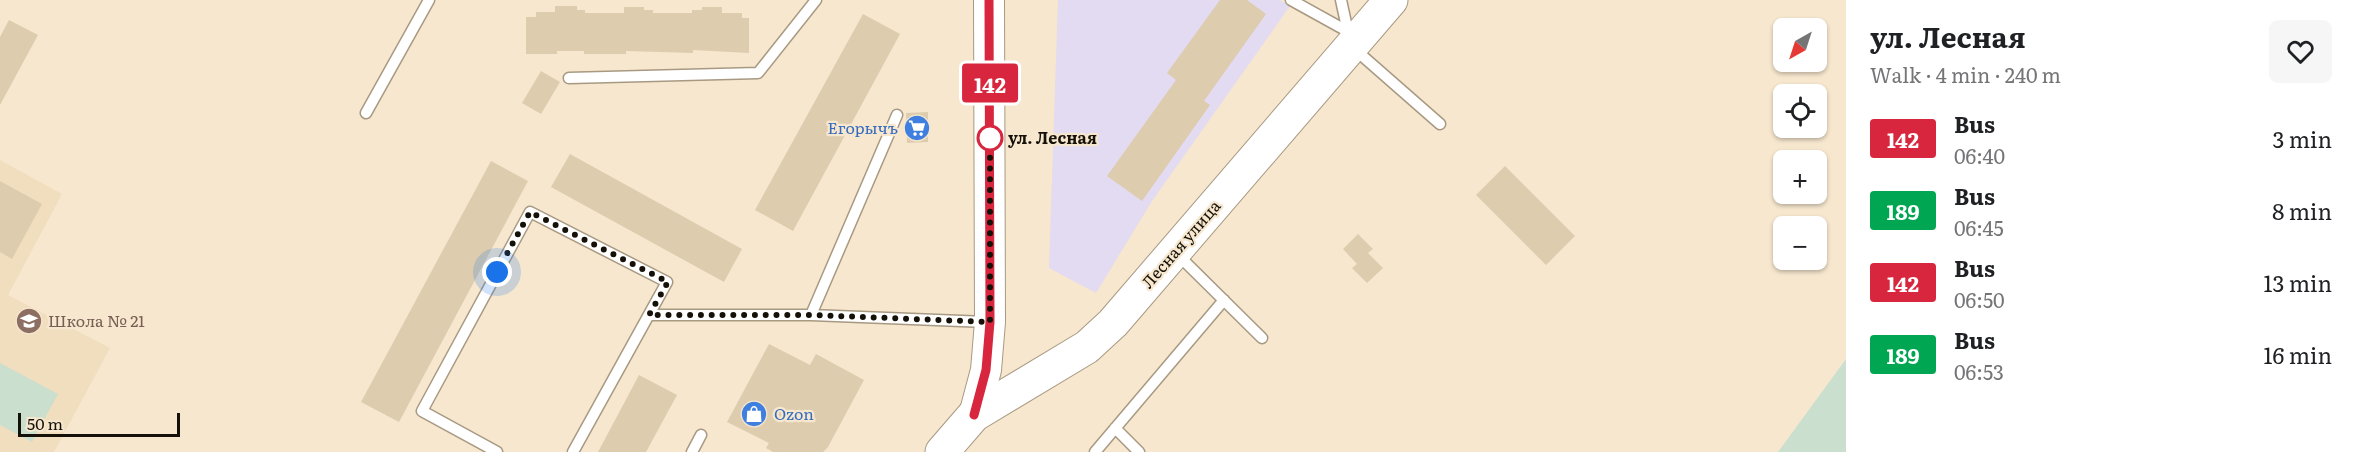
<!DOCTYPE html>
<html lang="en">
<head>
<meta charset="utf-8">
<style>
	body { margin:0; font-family:Literata,serif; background:#f6f6f6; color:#202124; height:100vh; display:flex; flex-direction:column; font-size:22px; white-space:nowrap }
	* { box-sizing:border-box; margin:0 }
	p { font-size:20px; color:#757577 }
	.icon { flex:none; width:33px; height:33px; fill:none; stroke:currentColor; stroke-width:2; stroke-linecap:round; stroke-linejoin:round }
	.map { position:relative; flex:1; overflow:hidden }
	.sheet { display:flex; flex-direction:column; background:#fff; width:510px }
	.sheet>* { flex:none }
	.badge { padding:0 12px; border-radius:4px; font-size:21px; line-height:39px }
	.needle { width:39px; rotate:219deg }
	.controls { position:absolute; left:1773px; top:18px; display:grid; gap:12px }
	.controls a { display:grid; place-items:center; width:54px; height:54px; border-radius:9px; background:#fff; box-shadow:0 2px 4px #0004; font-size:30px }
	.scale { position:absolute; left:18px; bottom:15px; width:162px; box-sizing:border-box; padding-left:6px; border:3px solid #161108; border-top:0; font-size:16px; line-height:21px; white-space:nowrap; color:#161108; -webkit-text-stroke:4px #f6e7ce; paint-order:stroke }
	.you { position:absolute; width:30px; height:30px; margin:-15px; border:4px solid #fff; border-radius:50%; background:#1a73e8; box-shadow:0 0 0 9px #1a73e833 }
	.map>.badge { position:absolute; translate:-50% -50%; box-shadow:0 0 0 3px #fff }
	.round { display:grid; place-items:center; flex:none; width:63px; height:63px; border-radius:9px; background:#f6f6f6 }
	.summary { display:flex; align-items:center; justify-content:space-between; height:102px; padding:0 24px }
	h1 { font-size:28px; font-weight:700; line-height:45px }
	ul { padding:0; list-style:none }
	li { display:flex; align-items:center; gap:18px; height:72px; padding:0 24px }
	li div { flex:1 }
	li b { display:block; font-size:22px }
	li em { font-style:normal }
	li .badge { min-width:66px; font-weight:700; text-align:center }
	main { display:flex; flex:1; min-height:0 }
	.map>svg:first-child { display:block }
	.commercial { fill:#e2dbf1 }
	.built { fill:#f1debe }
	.green { fill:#cadfce }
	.building { fill:#deccae }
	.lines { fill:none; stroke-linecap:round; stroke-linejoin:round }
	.service-casing { stroke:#a89982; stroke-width:13 }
	.secondary-casing { stroke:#a89982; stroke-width:32 }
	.primary-casing { stroke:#a89982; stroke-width:35 }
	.service { stroke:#fff; stroke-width:10 }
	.secondary { stroke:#fff; stroke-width:30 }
	.primary { stroke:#fff; stroke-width:33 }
	.line-casing { stroke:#fff; stroke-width:14 }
	.line { stroke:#d7263d; stroke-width:9 }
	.walk { stroke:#161108; stroke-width:6; stroke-dasharray:0 10.8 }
	.stop-dot { fill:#fff; stroke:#d7263d; stroke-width:3 }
	.labels { text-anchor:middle; stroke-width:4.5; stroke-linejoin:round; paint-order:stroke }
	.shop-label { font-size:16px; fill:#366cbe; stroke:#f6e7ce; text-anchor:end }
	.stop-label { font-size:16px; font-weight:bold; fill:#161108; stroke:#f6e7ce; text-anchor:start }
	.street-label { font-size:16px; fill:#161108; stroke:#f6e7ce }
	.education-label { font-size:16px; fill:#785e54; stroke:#f6e7ce; text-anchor:start }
</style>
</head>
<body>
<main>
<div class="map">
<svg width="1846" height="452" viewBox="0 0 1846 452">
	<rect width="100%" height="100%" fill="#f6e7ce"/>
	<path class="commercial" d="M1058,0H1280L1290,6L1152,201L1096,293L1049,268Z"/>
	<path class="built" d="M0,160L62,194L8,295L110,348L54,452H0Z"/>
	<path class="green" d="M1846,359V452H1778Z
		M0,363L58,394L32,442L0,425Z"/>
	<path class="building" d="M1220,0H1247L1266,14L1204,101L1210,105L1142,201L1107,176L1176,80L1167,73Z
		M555,6H577V10H585V13H624V7H644V10H653V13H692V10H702V7H722V13H742V18H749V53L693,50V53L626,51V54H584V51H557V54H526V17H536V12H555Z
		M863,14L900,34L793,231L755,210Z
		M9,20L38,35L0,105V37Z
		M541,71L560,82L541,114L522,103Z
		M928,112V142L907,143L906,113Z
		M570,154L742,249L724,282L551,187Z
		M491,161L528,181L399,422L361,402Z
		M1505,166L1575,236L1546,265L1476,195Z
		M0,181L42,204L12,259L0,252Z
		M1358,234L1373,249L1368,253L1383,268L1367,283L1352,268L1357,264L1343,249Z
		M769,344L810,365L816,354L864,380L828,447L823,452H773L766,448L769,443L727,422Z
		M639,375L677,395L646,452H598Z"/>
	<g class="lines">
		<g class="service-casing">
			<path id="service" d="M1291,0L1347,31
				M1341,0L1351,46L1440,124
				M569,78L758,73L816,0
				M366,113L429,0
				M1177,254L1262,338
				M649,315H811L987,322
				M811,315L897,115
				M1115,428L1139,452
				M497,452L422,411L530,212L667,282L573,452
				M692,452L701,435
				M1095,452L1224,300"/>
		</g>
		<g class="secondary-casing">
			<path id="secondary" d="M974,415L986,370L990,322L989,0"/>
		</g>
		<g class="primary-casing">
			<path id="primary" d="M942,452L974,415L1087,347L1113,323L1391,0"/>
		</g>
		<use href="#service" class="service"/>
		<use href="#secondary" class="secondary"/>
		<use href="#primary" class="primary"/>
	</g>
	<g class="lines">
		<g class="line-casing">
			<path id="line" d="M974,415L986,370L990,322L989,0"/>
		</g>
		<use href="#line" class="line"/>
		<path class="walk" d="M497,272L530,212L668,282L649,315H811L990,322V136V138"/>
	</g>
	<defs>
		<g id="supermarket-disc" transform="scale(1.35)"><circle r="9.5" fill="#3f7fe0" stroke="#f6e7ce"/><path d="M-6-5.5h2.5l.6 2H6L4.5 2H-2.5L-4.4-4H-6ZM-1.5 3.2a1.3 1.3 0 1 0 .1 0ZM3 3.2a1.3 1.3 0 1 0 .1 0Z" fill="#fff"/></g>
		<g id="school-disc" transform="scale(1.35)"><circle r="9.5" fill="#8d6e63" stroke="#f6e7ce"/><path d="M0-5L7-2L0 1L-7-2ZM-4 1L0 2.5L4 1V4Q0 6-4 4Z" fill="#fff"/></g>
		<g id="shop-disc" transform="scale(1.35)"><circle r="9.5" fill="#3f7fe0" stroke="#f6e7ce"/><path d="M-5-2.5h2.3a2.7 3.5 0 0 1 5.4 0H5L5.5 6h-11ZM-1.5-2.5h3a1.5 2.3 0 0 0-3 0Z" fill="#fff"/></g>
	</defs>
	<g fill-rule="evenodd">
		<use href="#supermarket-disc" x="917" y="128"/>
		<use href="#school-disc" x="29" y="321"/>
		<use href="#shop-disc" x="754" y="414"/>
	</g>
	<circle class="stop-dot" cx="990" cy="138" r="12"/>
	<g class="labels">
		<g class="shop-label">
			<text x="898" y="134">Егорычъ</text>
			<text x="774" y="420" text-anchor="start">Ozon</text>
		</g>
		<g class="stop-label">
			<text x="1008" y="144">ул. Лесная</text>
		</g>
		<g class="street-label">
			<text transform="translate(1181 244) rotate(-49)" y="6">Лесная улица</text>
		</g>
		<g class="education-label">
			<text x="48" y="327">Школа № 21</text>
		</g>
	</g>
</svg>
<div class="controls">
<a><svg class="needle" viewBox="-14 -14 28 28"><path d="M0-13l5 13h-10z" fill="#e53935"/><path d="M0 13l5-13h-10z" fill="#757577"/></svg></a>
<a><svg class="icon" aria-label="locate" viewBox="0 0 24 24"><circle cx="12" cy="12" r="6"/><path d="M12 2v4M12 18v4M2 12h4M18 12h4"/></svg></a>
<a>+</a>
<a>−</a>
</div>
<div class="scale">50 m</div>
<div class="you" style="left:497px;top:272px"></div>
<b class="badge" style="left:990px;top:83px;background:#d7263d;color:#fff">142</b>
</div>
<section class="sheet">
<div class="summary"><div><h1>ул. Лесная</h1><p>Walk · 4 min · 240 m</p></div><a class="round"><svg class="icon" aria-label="heart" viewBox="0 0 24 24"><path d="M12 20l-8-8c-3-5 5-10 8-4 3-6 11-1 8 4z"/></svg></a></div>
<ul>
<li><span class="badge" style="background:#d7263d;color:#fff">142</span><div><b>Bus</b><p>06:40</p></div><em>3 min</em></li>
<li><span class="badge" style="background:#00a651;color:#fff">189</span><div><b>Bus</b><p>06:45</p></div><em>8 min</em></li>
<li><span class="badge" style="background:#d7263d;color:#fff">142</span><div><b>Bus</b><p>06:50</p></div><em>13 min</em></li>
<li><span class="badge" style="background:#00a651;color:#fff">189</span><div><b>Bus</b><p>06:53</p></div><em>16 min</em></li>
</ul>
</section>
</main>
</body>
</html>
